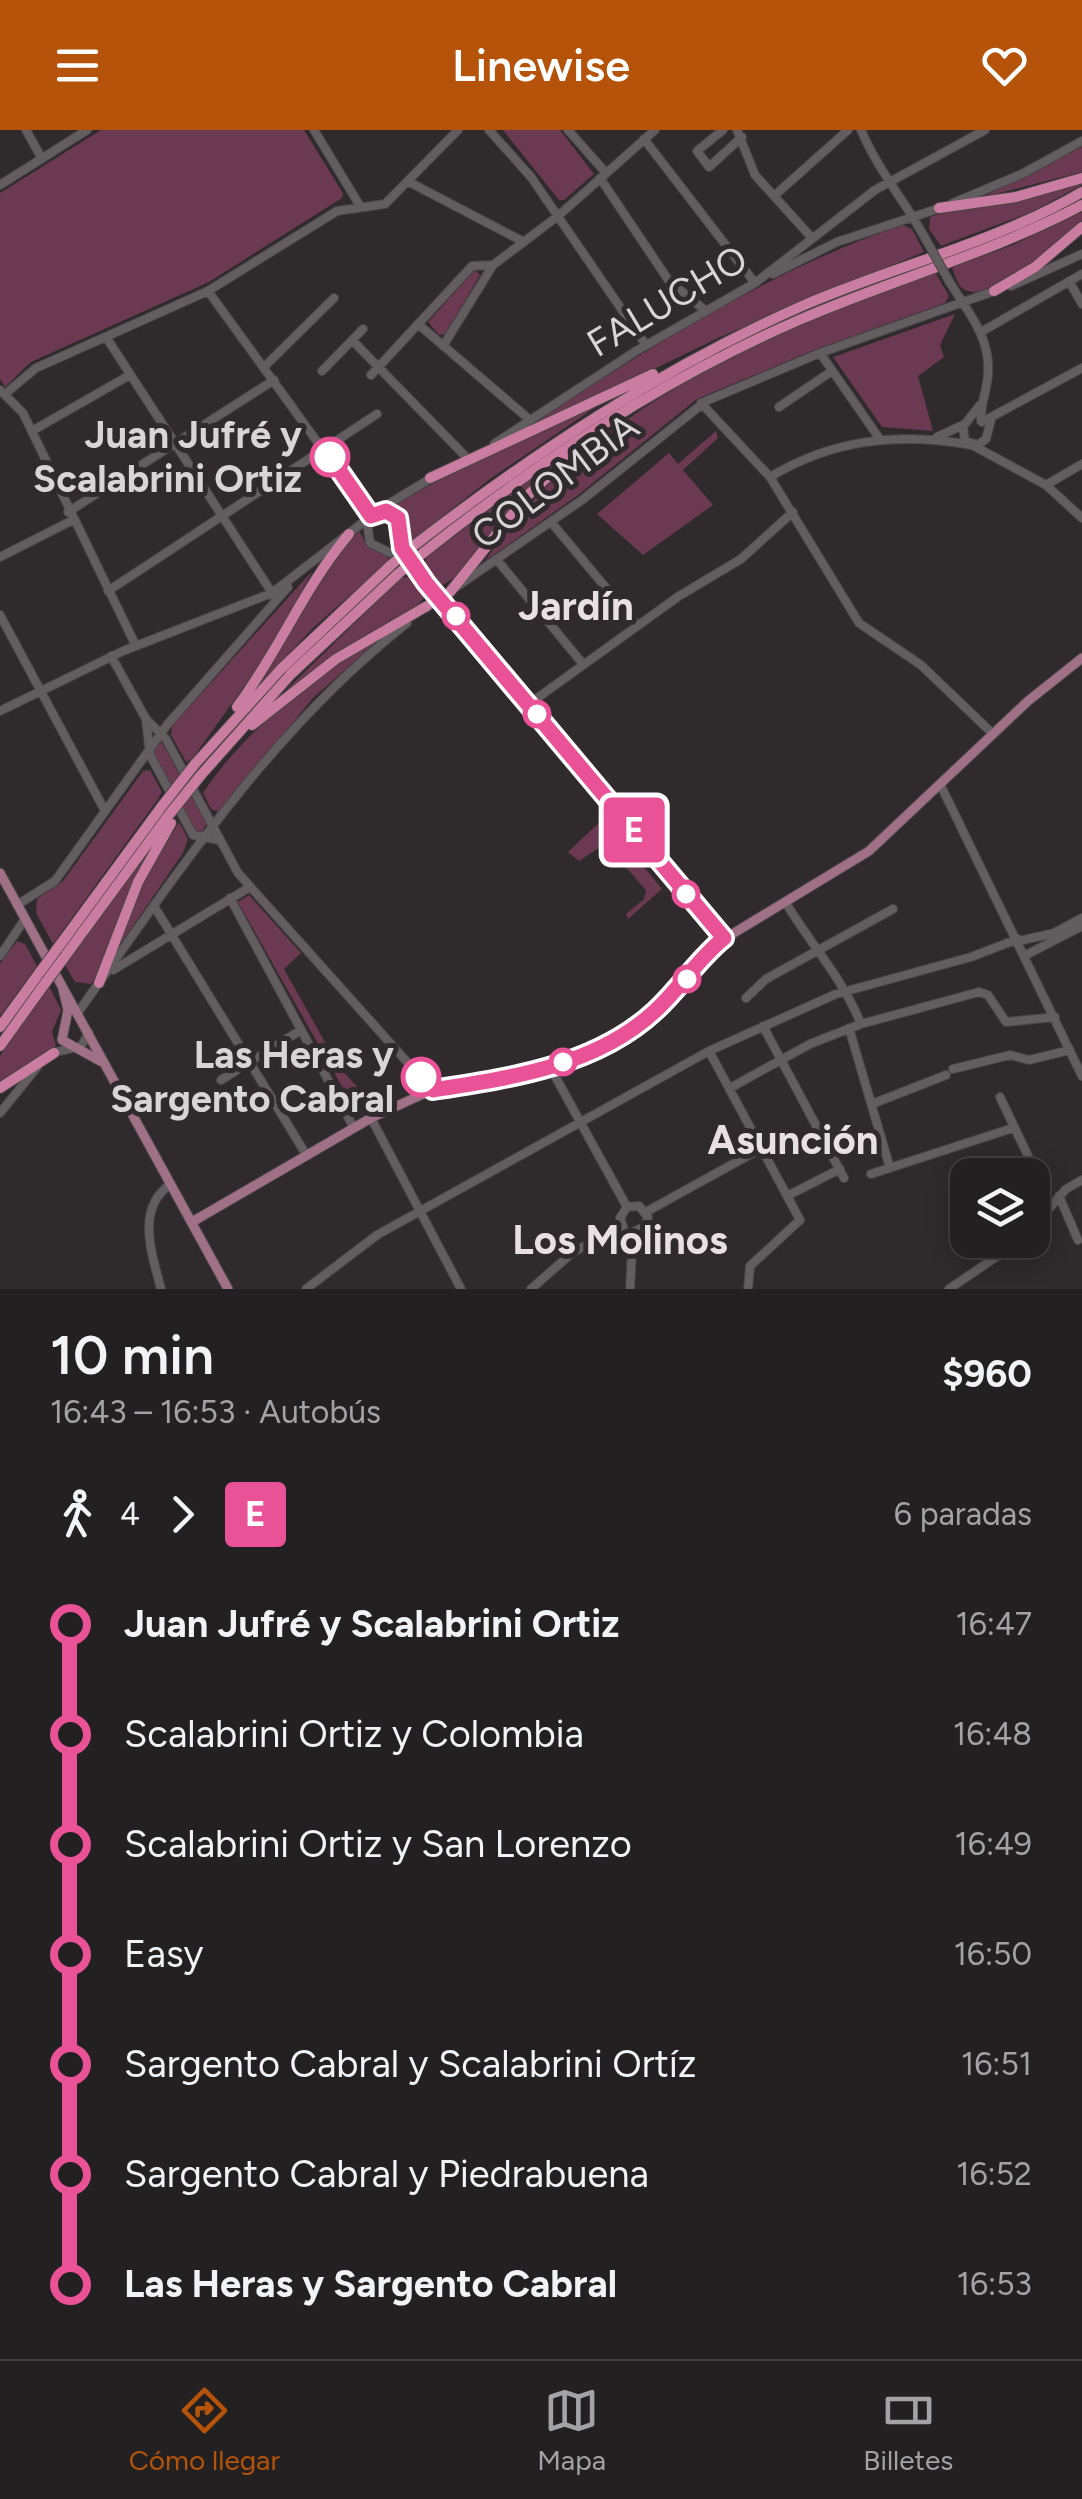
<!DOCTYPE html>
<html lang="es">
<head>
<meta charset="utf-8">
<style>
	body { margin:0; font-family:Figtree,sans-serif; background:#2f2d2e; color:#f1f3f6; height:100vh; display:flex; flex-direction:column; font-size:38px; white-space:nowrap }
	* { box-sizing:border-box; margin:0 }
	p { font-size:32px; color:#a3a3a5 }
	.icon { flex:none; width:55px; height:55px; fill:none; stroke:currentColor; stroke-width:2; stroke-linecap:round; stroke-linejoin:round }
	.map { position:relative; height:1159px; overflow:hidden }
	.panel { display:flex; flex-direction:column; background:#232021; flex:1 }
	.panel>* { flex:none }
	.badge { padding:0 20px; border-radius:8px; font-size:35px; line-height:65px }
	.tools { position:absolute; left:950px; top:1028px; display:grid; gap:20px }
	.tools a { display:grid; place-items:center; width:100px; height:100px; border-radius:20px; background:#232021; box-shadow:0 5px 25px #0003,0 0 0 2px #403e3f; font-size:50px }
	.map>.badge { position:absolute; translate:-50% -50%; box-shadow:0 0 0 5px #fff }
	.legs { display:flex; align-items:center; gap:15px; height:110px; padding:0 50px; font-size:32px }
	.legs p { margin-inline-start:auto }
	.summary { display:flex; align-items:center; justify-content:space-between; height:170px; padding:0 50px }
	h1 { font-size:55px; font-weight:600; line-height:75px }
	ul { padding:0 50px; list-style:none }
	li { display:flex; align-items:center; gap:35px; height:110px; font-size:38px }
	li i { display:grid; place-items:center; width:15px; height:100%; margin:0 12px; background:currentColor }
	li i::after { content:''; width:25px; height:25px; margin:-12px; border:8px solid; border-radius:50%; background:#232021 }
	li p { margin-inline-start:auto }
	li:first-child i { background:linear-gradient(#0000 50%,currentColor 0) }
	li:last-child i { background:linear-gradient(currentColor 50%,#0000 0) }
	header { display:flex; justify-content:space-between; align-items:center; height:130px; padding:0 50px; background:#b45309; color:#fff; font-size:45px; font-weight:600 }
	.tabs { display:flex; justify-content:space-around; align-items:center; height:140px; border-top:2px solid #403e3f; background:#232021; font-size:28px; color:#a3a3a5 }
	.tabs a { display:grid; justify-items:center; gap:5px }
	.tabs .selected { color:#b45309 }
	.map>svg:first-child { display:block }
	.green { fill:#6b3951 }
	.lines { fill:none; stroke-linecap:round; stroke-linejoin:round }
	.minor-casing { stroke:#494547; stroke-width:10 }
	.major-casing { stroke:#494547; stroke-width:11 }
	.highway-casing { stroke:#494547; stroke-width:12 }
	.minor { stroke:#625d5f; stroke-width:8 }
	.major { stroke:#a07087; stroke-width:9 }
	.highway { stroke:#ca7da1; stroke-width:10 }
	.minor-bridge-casing { stroke:#494547; stroke-width:10; stroke-linecap:butt }
	.highway-bridge-casing { stroke:#494547; stroke-width:12; stroke-linecap:butt }
	.minor-bridge { stroke:#625d5f; stroke-width:8 }
	.highway-bridge { stroke:#ca7da1; stroke-width:10 }
	.line-1-casing { stroke:#fff; stroke-width:22 }
	.line-1 { stroke:#ea5297; stroke-width:15 }
	.stop-1-dot { fill:#fff; stroke:#ea5297; stroke-width:5 }
	.labels { text-anchor:middle; stroke-width:10; stroke-linejoin:round; paint-order:stroke }
	.street-label { font-size:38px; fill:#d8d5d6; stroke:#2f2a2c }
	.stop-label { font-size:38px; font-weight:bold; fill:#d8d5d6; stroke:#2f2a2c; text-anchor:end }
	.neighbourhood-label { font-size:40px; font-weight:bold; fill:#e7e1e3; stroke:#2f2a2c }
</style>
</head>
<body>
<header><svg class="icon" aria-label="menu" viewBox="0 0 24 24"><path d="M4 6h16M4 12h16M4 18h16"/></svg>Linewise<svg class="icon" aria-label="heart" viewBox="0 0 24 24"><path d="M12 20l-8-8c-3-5 5-10 8-4 3-6 11-1 8 4z"/></svg></header>
<div class="map">
<svg width="1082" height="1159" viewBox="0 0 1082 1159">
	<rect width="100%" height="100%" fill="#2f2a2c"/>
	<path class="green" d="M101,0H304L343,63L342,68L209,152L31,232L5,257L0,249V63Z
		M503,0H560L594,44L564,70H559Z
		M1082,17V42L980,68Z
		M1082,50V55L1031,82L941,116L929,99L930,87L945,82Z
		M1082,82V94C1062,111 987,178 962,158C957,153 954,143 952,137L1013,115Z
		M903,95L912,99L924,122L720,207L506,311C632,229 760,143 903,95Z
		M475,140L480,145L445,204L439,205L428,192Z
		M935,142L949,166L945,173L819,218L697,269L578,365L485,431C589,277 766,205 935,142Z
		M955,184L940,215L944,227L918,246L933,301L882,297L833,227Z
		M603,272L490,349L413,410L407,407L402,385L392,377L444,347Z
		M716,301L718,308L683,340L713,375L643,425L597,384L669,323L678,334Z
		M559,329L460,444L443,455L424,436L427,426Z
		M359,401L369,418L389,425L388,432L314,497L257,557L312,456Z
		M313,440L271,519L192,629L186,632L171,605L172,596Z
		M410,446L425,467L417,475L280,566L401,448Z
		M390,500L313,568L219,682L211,679L203,663C249,593 321,545 390,500Z
		M161,611L207,693L201,703L195,702L153,623Z
		M150,640L162,662L158,669L53,814L36,783L37,769L63,751L143,641Z
		M604,688L662,759L628,789L626,784L644,769L646,760L605,714L579,731L568,722Z
		M179,692L188,709L183,723L117,819L146,746Z
		M155,713L99,842L91,854L75,852L65,835Z
		M249,765L301,823L284,839L339,937L374,975L358,985L238,772Z
		M17,811L25,814L37,836L0,886V834Z
		M49,856L61,880L52,902L56,916L0,954V926Z"/>
	<g class="lines">
		<g class="minor-casing">
			<path id="minor" d="M26,0L42,29
				M314,0L360,76
				M489,0L531,47L646,215
				M568,0L606,43
				M723,0L697,21L709,37L742,7
				M737,0L755,45L812,108
				M861,0C878,40 904,70 925,108
				M644,9L755,153
				M600,48L669,151L706,181
				M409,52L524,112
				M0,55L87,0
				M774,66L848,0
				M953,73L1022,44L1082,11
				M773,144L837,112L940,78
				M949,151C967,181 991,207 988,244C987,261 980,275 981,291
				M1069,151L1082,174
				M1011,156L1082,124
				M208,161L371,386
				M418,194L530,290
				M981,202L1082,144
				M106,207L274,466
				M352,210L468,329
				M443,216L493,135L558,86L655,0
				M820,223L879,308
				M264,237L334,168
				M322,241L363,199
				M371,245L472,136L493,135
				M0,260L23,283L136,516
				M5,264L36,238L208,161L337,81L385,74L458,0
				M701,273L770,347L859,493L921,535L993,604
				M779,277L832,241
				M982,292L1082,238
				M963,297L965,311L978,315L986,309L991,290
				M32,301L130,245
				M937,307L965,294L980,275
				M494,314L636,221L755,153L875,60L985,0
				M974,316L1046,355L1082,388
				M770,347C833,309 899,302 971,315
				M1046,355L1082,334
				M377,381L433,347
				M68,382L274,250
				M367,392L370,413L403,429
				M551,392L637,495
				M0,427L73,390
				M497,430L583,534
				M108,461L377,284
				M426,478L582,370L706,271L820,223L997,160
				M0,485L105,681
				M111,526L146,589L150,625L193,705L219,710
				M529,574L679,466L741,429L793,382
				M0,581L123,521L272,463L374,384L390,382L400,392L402,418L427,453L724,809
				M146,589L166,609L238,743L433,961
				M940,654L1082,946
				M230,768L354,998
				M786,773C811,815 842,847 861,894
				M17,775L55,751L167,595L288,457
				M154,776L307,1026
				M1019,811L1054,803L1082,788
				M1026,825L1082,796
				M0,826L25,789
				M113,840L250,757
				M746,868L766,849L893,779
				M79,881C178,742 272,599 407,493
				M763,896L844,1048
				M849,898L890,1038
				M709,921L800,1090L750,1136L748,1159
				M52,923L81,916L89,903
				M550,937L627,1077
				M953,939L1010,925L1029,930L1070,920
				M221,950L301,900
				M730,958L810,914L861,894L979,862L988,865L1006,892L1055,887
				M1000,967L1029,1028
				M872,974L946,945
				M0,983L38,936
				M371,988L461,1159
				M871,1044L1013,998
				M787,1066L840,1039
				M1059,1066L1078,1110
				M627,1077L639,1076L648,1087L644,1097L633,1102
				M646,1082L762,1018
				M1032,1098L1066,1059L1082,1050
				M624,1099L620,1088L627,1077
				M989,1110L999,1126
				M161,1159C152,1124 135,1078 171,1054
				M306,1159L377,1105L709,921L836,864L971,827L1018,809
				M531,1159L572,1123L622,1095
				M630,1159L633,1102
				M949,1159L1021,1110"/>
		</g>
		<g class="major-casing">
			<path id="major" d="M0,743L228,1159
				M63,860L68,880L62,910L102,932
				M192,1092L371,988L423,964L509,948L623,907L655,881L724,809L869,721L1028,571L1082,528"/>
		</g>
		<g class="highway-casing">
			<path id="highway" d="M939,78L1016,67L1082,48
				M994,161L1035,137L1082,97
				M430,348L653,244
				M416,414C537,321 662,238 802,176C894,136 995,113 1082,62
				M423,423C539,331 663,249 799,190C893,149 992,123 1082,75
				M450,462L527,366L582,315
				M237,577C279,521 304,457 349,404
				M252,595L336,529L427,476
				M195,634L281,539L391,435
				M201,645L291,544L398,444
				M57,819L162,676
				M63,829L168,686
				M99,853L138,752L171,693
				M0,897L40,842
				M0,916L46,852
				M0,958L54,923"/>
		</g>
		<use href="#minor" class="minor"/>
		<use href="#major" class="major"/>
		<use href="#highway" class="highway"/>
		<g class="minor-bridge-casing">
			<path id="minor-bridge" d="M925,108L949,151"/>
		</g>
		<g class="highway-bridge-casing">
			<path id="highway-bridge" d="M391,435L416,414
				M398,444L423,423
				M162,676L195,634
				M168,686L201,645
				M40,842L57,819
				M46,852L63,829"/>
		</g>
		<use href="#minor-bridge" class="minor-bridge"/>
		<use href="#highway-bridge" class="highway-bridge"/>
	</g>
	<g class="lines">
		<g class="line-1-casing">
			<path id="line-1" d="M330,327L371,386L386,381L398,388L402,418L426,453L724,808C698,829 679,859 655,881C596,936 510,948 433,960L421,947"/>
		</g>
		<use href="#line-1" class="line-1"/>
	</g>
	<g class="stop-1-dot">
		<circle cx="330" cy="327" r="18"/>
		<circle cx="456" cy="486" r="12"/>
		<circle cx="537" cy="584" r="12"/>
		<circle cx="686" cy="764" r="12"/>
		<circle cx="687" cy="849" r="12"/>
		<circle cx="563" cy="932" r="12"/>
		<circle cx="421" cy="947" r="18"/>
	</g>
	<g class="labels">
		<g class="street-label">
			<text transform="translate(667 171) rotate(-31)" y="13">FALUCHO</text>
			<text transform="translate(555 351) rotate(-37)" y="13">COLOMBIA</text>
		</g>
		<g class="stop-label">
			<text x="302" y="318">Juan Jufré y<tspan x="302" dy="44">Scalabrini Ortiz</tspan></text>
			<text x="394" y="938">Las Heras y<tspan x="394" dy="44">Sargento Cabral</tspan></text>
		</g>
		<g class="neighbourhood-label">
			<text x="576" y="490">Jardín</text>
			<text x="793" y="1024">Asunción</text>
			<text x="620" y="1124">Los Molinos</text>
		</g>
	</g>
</svg>
<div class="tools">
<a><svg class="icon" aria-label="layers" viewBox="0 0 24 24"><path d="M12 4l9 5-9 5-9-5zM3 14l9 5 9-5"/></svg></a>
</div>
<b class="badge" style="left:634px;top:700px;background:#ea5297;color:#fff">E</b>
</div>
<section class="panel">
<div class="summary"><div><h1>10 min</h1><p>16:43 – 16:53 · Autobús</p></div><b>$960</b></div>
<div class="legs"><svg class="icon" aria-label="walk" viewBox="0 0 24 24"><circle cx="13" cy="4" r="2"/><path d="M13 8l-2 6 4 7M11 14l-3 7M7 12l3-4h3l4 4"/></svg>4<svg class="icon" aria-label="forward" viewBox="0 0 24 24"><path d="M9 5l7 7-7 7"/></svg><b class="badge" style="background:#ea5297;color:#fff">E</b><p>6 paradas</p></div>
<ul>
<li><i style="color:#ea5297"></i><b>Juan Jufré y Scalabrini Ortiz</b><p>16:47</p></li>
<li><i style="color:#ea5297"></i><span>Scalabrini Ortiz y Colombia</span><p>16:48</p></li>
<li><i style="color:#ea5297"></i><span>Scalabrini Ortiz y San Lorenzo</span><p>16:49</p></li>
<li><i style="color:#ea5297"></i><span>Easy</span><p>16:50</p></li>
<li><i style="color:#ea5297"></i><span>Sargento Cabral y Scalabrini Ortíz</span><p>16:51</p></li>
<li><i style="color:#ea5297"></i><span>Sargento Cabral y Piedrabuena</span><p>16:52</p></li>
<li><i style="color:#ea5297"></i><b>Las Heras y Sargento Cabral</b><p>16:53</p></li>
</ul>
</section>
<nav class="tabs">
<a class="selected"><svg class="icon" aria-label="directions" viewBox="0 0 24 24"><path d="M12 3l9 9-9 9-9-9zM9 14v-3h6M13 9l2 2-2 2"/></svg>Cómo llegar</a>
<a><svg class="icon" aria-label="map" viewBox="0 0 24 24"><path d="M3 6l6-2 6 2 6-2v14l-6 2-6-2-6 2zM9 4v14M15 6v14"/></svg>Mapa</a>
<a><svg class="icon" aria-label="tickets" viewBox="0 0 24 24"><path d="M3 7h18v10H3zM15 7v10"/></svg>Billetes</a>
</nav>
</body>
</html>
